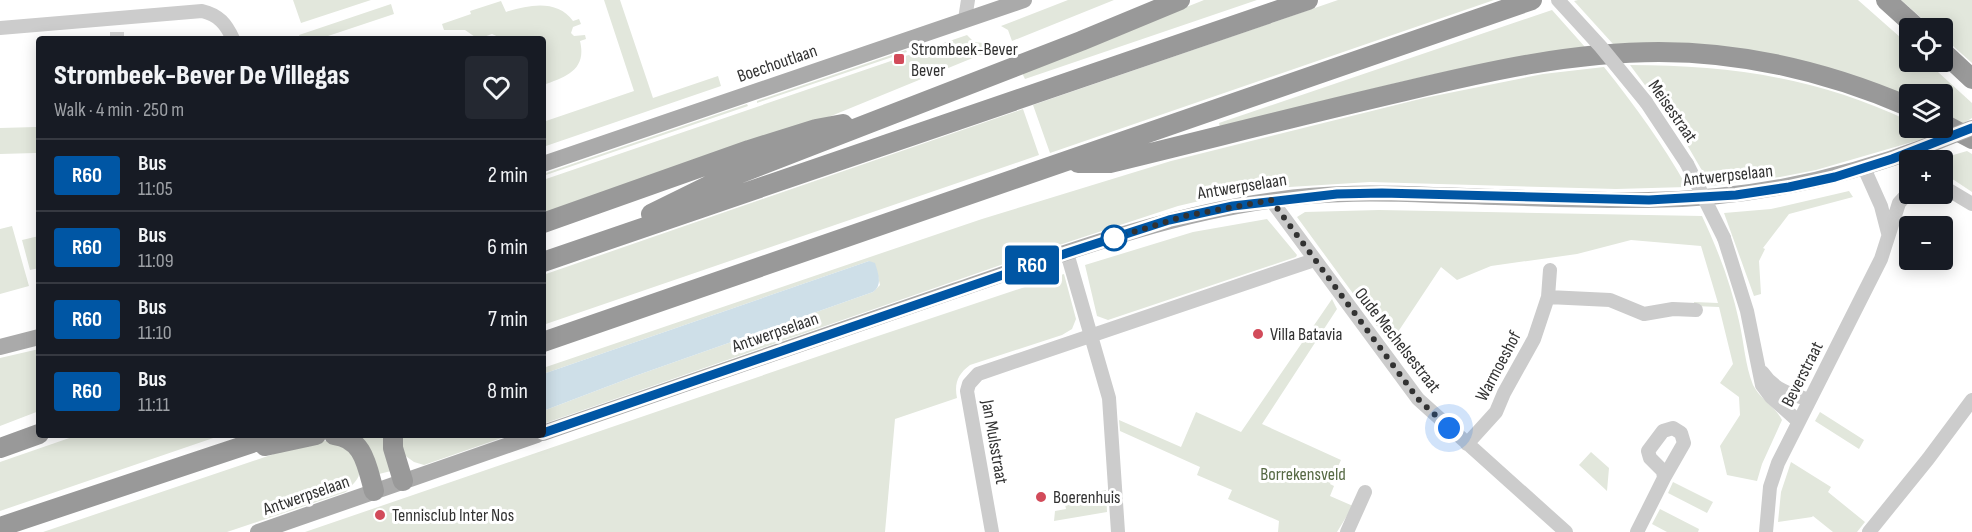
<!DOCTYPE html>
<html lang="en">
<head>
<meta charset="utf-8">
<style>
	body { margin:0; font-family:"Sofia Sans Condensed",sans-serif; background:#242831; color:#f1f3f6; height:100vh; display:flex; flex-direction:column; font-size:22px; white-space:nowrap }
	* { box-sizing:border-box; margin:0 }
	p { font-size:20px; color:#9ea1a6 }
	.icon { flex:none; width:33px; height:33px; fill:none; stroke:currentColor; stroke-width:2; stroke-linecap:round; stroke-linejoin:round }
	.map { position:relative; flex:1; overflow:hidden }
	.sheet { position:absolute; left:36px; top:36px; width:510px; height:402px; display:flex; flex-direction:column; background:#171b24; border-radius:6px; box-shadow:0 3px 15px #0003 }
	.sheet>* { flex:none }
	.badge { padding:0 12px; border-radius:4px; font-size:21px; line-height:39px }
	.fabs { position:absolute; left:1899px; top:18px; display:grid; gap:12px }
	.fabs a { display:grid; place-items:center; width:54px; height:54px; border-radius:6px; background:#171b24; box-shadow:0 3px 15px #0003; font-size:30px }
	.you { position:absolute; width:30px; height:30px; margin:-15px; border:4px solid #fff; border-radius:50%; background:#1a73e8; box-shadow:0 0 0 9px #1a73e833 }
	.map>.badge { position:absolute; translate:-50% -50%; box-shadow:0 0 0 3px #fff }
	.round { display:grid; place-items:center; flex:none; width:63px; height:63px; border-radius:6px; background:#242831 }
	.summary { display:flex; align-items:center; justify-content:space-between; height:102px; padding:0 18px }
	h1 { font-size:28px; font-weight:800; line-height:45px }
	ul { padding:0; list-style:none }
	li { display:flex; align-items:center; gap:18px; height:72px; padding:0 18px; border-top:2px solid #363941 }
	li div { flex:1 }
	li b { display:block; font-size:22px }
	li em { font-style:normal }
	li .badge { min-width:66px; font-weight:700; text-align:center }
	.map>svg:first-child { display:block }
	.green { fill:#e2e7dc }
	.water { fill:#cedfe8 }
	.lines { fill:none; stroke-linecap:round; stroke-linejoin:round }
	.minor-tunnel { stroke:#d6d6d6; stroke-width:14; stroke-dasharray:14 7; stroke-linecap:butt }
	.minor { stroke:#ccc; stroke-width:14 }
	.major { stroke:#aaa; stroke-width:16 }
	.highway { stroke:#999; stroke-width:20 }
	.minor-bridge { stroke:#ccc; stroke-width:14 }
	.major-bridge { stroke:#aaa; stroke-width:16 }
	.line-casing { stroke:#fff; stroke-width:14 }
	.line { stroke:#0056a4; stroke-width:9 }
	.walk { stroke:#323232; stroke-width:6; stroke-dasharray:0 10.8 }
	.poi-dot { fill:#d24b5a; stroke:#fff; stroke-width:2 }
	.stop-dot { fill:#fff; stroke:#0056a4; stroke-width:3 }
	.labels { text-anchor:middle; stroke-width:6; stroke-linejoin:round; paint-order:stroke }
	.poi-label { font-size:18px; fill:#323232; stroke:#fff; text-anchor:start }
	.street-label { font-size:18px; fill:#323232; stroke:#fff }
	.park-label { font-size:18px; fill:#566944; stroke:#fff }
</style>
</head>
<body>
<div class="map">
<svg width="1972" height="532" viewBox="0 0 1972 532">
	<rect width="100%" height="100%" fill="#fff"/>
	<path class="green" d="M293,0H371L301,23Z
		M604,0H620L653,98L718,76L721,86L543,147V122L634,91Z
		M1068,0H1114L1012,41L1008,30L1001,26Z
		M1204,0H1257L1025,79L1022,73Z
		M1338,0H1494L1050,153L1033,105Z
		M1578,0H1858L1909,45L1910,62H1927L1972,103V118L1962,124L1943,114L1942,94H1910L1909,98L1613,44L1574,1Z
		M1901,0H1972V63L1943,37L1942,28H1933Z
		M501,1L506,12C531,4 558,0 573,21L579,19L581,24L573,27L571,33L574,36L585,35L586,39L580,41C587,70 566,77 543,85V39H503L492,34L478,39L465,30H444L442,24L471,14L470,11Z
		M391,4L394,14L319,39H301L299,35Z
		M1552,10L1585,47C1462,63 1341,97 1220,127L1219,123Z
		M967,35L974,42L983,43L988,47L1001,44L1002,46L814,123L543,213V180Z
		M906,50L907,52L757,103V101Z
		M1630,65C1731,65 1818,78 1909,121L1910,128H1922L1930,131L1926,138L1816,170L1780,177L1711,186L1679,131Z
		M1604,67C1636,107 1662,143 1687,187L1616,189L1370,182L1273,188L1225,195L1178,206L1047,249L543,424V411L635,376L873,292L880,285L877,272L869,261L543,374V368L982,219L1171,161L1424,98L1543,74Z
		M747,104L748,106L543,176V174Z
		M1023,109L1039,155L543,325V275Z
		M36,127V153L0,154V128Z
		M1967,151L1972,154V192L1954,180L1943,176L1942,160H1936Z
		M1849,191L1853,197L1789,214L1763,248L1765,249L1759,261L1761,294L1754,296L1724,213L1771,209Z
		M1379,210L1702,216C1718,250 1731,284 1739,321C1744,342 1745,365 1753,385C1760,399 1775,406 1782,420L1762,464L1757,481L1727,475L1720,446L1740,415L1739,397L1720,383L1733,364L1719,307L1694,306V302L1718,303L1701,246L1631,240L1577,254L1491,266L1457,280L1441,267L1390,344L1297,217L1305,212Z
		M1267,219L1297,255L1296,257L1108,320L1097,316L1085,265L1193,232Z
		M12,226L29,286L0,294V229Z
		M39,236V268L30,270L22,240Z
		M1064,274L1076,319L1072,329L1062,335L970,365C958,374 954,383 957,398L895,419L885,532H305L869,339Z
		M1332,299L1337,309L1262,424L1341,460L1330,484L1334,486L1330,496L1353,506L1337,532H1278L1279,521L1228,499L1232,490L1197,475L1200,467L1120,431L1119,420L1181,447L1196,412L1241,432Z
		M39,349V411L0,426V358Z
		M1820,412L1864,440L1859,449L1815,421Z
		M78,435H222L0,511V462Z
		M357,435H384L391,471L379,474Z
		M400,435H510L424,465L414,462L403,454Z
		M315,440L336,442L355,454C361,479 362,474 346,492L227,532H43Z
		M1591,452L1609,468L1607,491L1579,465Z
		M1791,462L1831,487L1828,492L1865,522L1857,532H1833L1813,516L1812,517L1778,522L1781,492Z
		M1673,482L1713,502L1707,513L1668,493Z
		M1106,490L1107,512L1054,521L1055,511L1066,509L1064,499Z
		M1660,509L1699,529L1698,532H1667L1652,524Z"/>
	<path class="water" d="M869,261L875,263C878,273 883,285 873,292L635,376L543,411V374Z"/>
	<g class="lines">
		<path class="minor-tunnel" d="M117,32V39"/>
		<path class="minor" d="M965,19L968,0
			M0,28L202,11C219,15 226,24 233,39
			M1646,102L1687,164
			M1864,168L1881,206L1888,233
			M1942,186L1972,204
			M1271,200L1418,399L1566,532
			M1724,238L1747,311L1762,385L1771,397L1798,421
			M1067,253L1109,398L1118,532
			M1548,297L1550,270
			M1762,372C1774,390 1790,394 1810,400
			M1467,444L1496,412L1504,393L1534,339L1548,297L1610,300L1644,314L1673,309L1696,310
			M992,532L967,391L969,384L978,374L1314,260
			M1347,532L1365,492
			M1637,532L1664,478L1684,443L1681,433L1673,428L1663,431L1648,451L1650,458L1663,471L1664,478
			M1766,532L1770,487L1778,463L1881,259L1899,203L1910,191
			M1869,532L1928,459L1972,400"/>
		<path class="major" d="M543,164L1024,0
			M0,347L39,337
			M543,433C679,386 815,339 951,292C1057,256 1163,215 1275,200C1327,192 1380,193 1433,195C1505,197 1577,201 1648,200C1746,199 1838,180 1929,145
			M258,532L537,435"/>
		<path class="highway" d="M1886,0L1917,28
			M1942,51L1972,79
			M1942,123L1972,139
			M1078,163H1110C1209,139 1306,114 1405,91C1489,71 1573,52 1659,52C1746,52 1831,73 1910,107
			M651,214L710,185L1081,41L1180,0
			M543,223L749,150L816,129L843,124
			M543,262L1308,0
			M543,342L1532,0
			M334,435C364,438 367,467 374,491
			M393,435V448L403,481
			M265,446L316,435
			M0,448L39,434
			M0,527L276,435"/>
		<path class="minor-bridge" d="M1558,0L1601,47L1646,102
			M1687,164L1724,238"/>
		<path class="major-bridge" d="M1929,145L1972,128"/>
	</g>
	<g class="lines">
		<g class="line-casing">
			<path id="line" d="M543,433L1067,253L1169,220L1233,206L1337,194L1382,193L1649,200L1736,195L1789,187L1835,177L1892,159L1972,128"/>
		</g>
		<use href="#line" class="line"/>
		<path class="walk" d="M1114,238L1185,216L1271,200L1418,399L1449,428"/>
	</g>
	<g class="poi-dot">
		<rect x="893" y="53" width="12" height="12" rx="3"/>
		<circle cx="1258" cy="334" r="6"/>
		<circle cx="1041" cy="497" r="6"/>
		<circle cx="380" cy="515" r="6"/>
	</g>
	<circle class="stop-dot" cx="1114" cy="238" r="12"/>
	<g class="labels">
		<g class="poi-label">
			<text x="911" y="55">Strombeek-Bever<tspan x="911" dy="21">Bever</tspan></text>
			<text x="1270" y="340">Villa Batavia</text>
			<text x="1053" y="503">Boerenhuis</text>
			<text x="392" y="521">Tennisclub Inter Nos</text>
		</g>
		<g class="street-label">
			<text transform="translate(777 63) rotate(-19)" y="6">Boechoutlaan</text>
			<text transform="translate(1673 111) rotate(55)" y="6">Meisestraat</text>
			<text transform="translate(1728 175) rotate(-6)" y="6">Antwerpselaan</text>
			<text transform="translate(1242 186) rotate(-9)" y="6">Antwerpselaan</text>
			<text transform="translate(775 332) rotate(-19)" y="6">Antwerpselaan</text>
			<text transform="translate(1398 340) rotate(52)" y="6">Oude Mechelsestraat</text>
			<text transform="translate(1498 366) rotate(-62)" y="6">Warmoeshof</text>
			<text transform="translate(1802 374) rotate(-63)" y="6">Beverstraat</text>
			<text transform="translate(995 442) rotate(80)" y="6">Jan Mulsstraat</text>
			<text transform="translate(306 495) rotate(-19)" y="6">Antwerpselaan</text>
		</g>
		<g class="park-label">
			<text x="1303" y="480">Borrekensveld</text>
		</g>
	</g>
</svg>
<div class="fabs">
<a><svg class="icon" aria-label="locate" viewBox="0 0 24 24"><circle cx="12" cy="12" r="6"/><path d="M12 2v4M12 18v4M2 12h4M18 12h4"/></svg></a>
<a><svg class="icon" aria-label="layers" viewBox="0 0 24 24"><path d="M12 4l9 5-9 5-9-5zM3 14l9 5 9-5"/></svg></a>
<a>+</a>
<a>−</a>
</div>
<div class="you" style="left:1449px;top:428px"></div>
<b class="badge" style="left:1032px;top:265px;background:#0056a4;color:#fff">R60</b>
<section class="sheet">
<div class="summary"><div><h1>Strombeek-Bever De Villegas</h1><p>Walk · 4 min · 250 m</p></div><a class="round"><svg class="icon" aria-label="heart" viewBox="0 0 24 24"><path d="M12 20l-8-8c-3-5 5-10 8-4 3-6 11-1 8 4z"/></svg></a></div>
<ul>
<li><span class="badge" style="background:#0056a4;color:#fff">R60</span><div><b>Bus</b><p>11:05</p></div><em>2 min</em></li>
<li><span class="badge" style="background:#0056a4;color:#fff">R60</span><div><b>Bus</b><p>11:09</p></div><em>6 min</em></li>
<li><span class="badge" style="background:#0056a4;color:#fff">R60</span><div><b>Bus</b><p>11:10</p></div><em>7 min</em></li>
<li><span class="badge" style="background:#0056a4;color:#fff">R60</span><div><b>Bus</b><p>11:11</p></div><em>8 min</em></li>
</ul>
</section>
</div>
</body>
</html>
